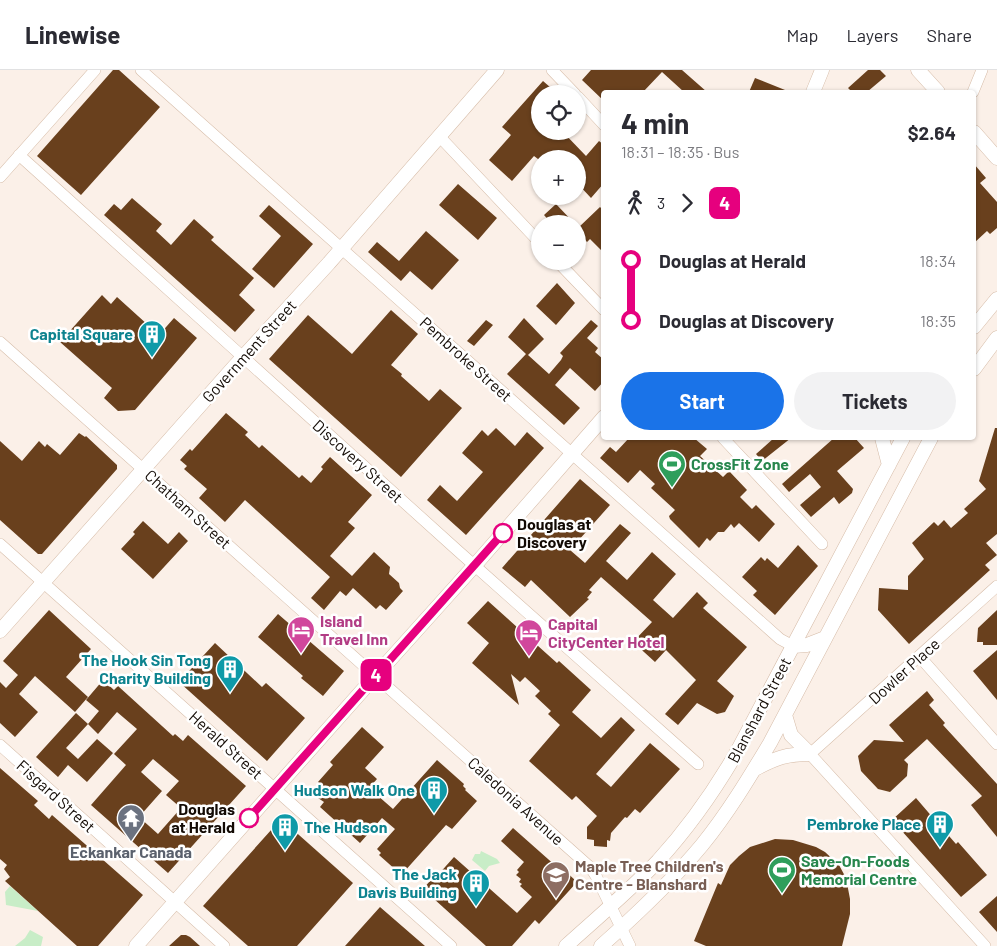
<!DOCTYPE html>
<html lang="en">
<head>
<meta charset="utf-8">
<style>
	body { margin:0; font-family:Barlow,sans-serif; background:#f2f2f3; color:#2b2b33; height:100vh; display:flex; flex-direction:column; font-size:19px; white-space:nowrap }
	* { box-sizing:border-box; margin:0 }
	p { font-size:16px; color:#7c7c81 }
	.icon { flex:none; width:28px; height:28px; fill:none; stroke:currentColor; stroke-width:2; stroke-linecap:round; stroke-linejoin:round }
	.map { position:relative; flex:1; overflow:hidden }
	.side { position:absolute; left:601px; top:20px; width:375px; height:350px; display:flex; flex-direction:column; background:#fff; border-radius:5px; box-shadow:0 1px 4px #0004 }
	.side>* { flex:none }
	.badge { padding:0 10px; border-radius:8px; font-size:18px; line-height:32px }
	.buttons { position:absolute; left:531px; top:15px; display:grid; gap:10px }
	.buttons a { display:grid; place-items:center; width:55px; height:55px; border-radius:50%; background:#fff; box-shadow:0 1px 4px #0004; font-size:25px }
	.map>.badge { position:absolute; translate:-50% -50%; box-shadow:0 0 0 2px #fff }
	.legs { display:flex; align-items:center; gap:8px; height:55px; padding:0 20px; font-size:16px }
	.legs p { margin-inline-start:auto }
	.overview { display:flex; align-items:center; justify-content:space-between; height:85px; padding:0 20px }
	h1 { font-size:28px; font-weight:700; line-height:38px }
	.primary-button { display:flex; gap:10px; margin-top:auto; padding:10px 20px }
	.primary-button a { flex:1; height:58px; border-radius:30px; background:#1a73e8; color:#fff; font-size:20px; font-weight:700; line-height:58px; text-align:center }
	.primary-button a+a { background:#f2f2f3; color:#2b2b33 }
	ul { padding:0 20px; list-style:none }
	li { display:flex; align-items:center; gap:18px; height:60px; font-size:19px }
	li i { display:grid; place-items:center; width:8px; height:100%; margin:0 6px; background:currentColor }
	li i::after { content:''; width:12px; height:12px; margin:-6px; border:4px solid; border-radius:50%; background:#fff }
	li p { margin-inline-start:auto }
	li:first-child i { background:linear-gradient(#0000 50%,currentColor 0) }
	li:last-child i { background:linear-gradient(currentColor 50%,#0000 0) }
	header { display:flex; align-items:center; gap:30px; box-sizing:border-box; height:70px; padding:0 25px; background:#fff; border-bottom:1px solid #e1e1e2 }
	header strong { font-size:24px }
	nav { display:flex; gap:28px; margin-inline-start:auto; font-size:18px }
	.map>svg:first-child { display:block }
	.green { fill:#c8edc7 }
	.building { fill:#69401d; fill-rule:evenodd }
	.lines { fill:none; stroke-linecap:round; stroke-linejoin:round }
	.minor-casing { stroke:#d6bca8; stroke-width:12 }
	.major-casing { stroke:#d6bca8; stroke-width:15 }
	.minor { stroke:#fff; stroke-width:11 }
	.major { stroke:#fff; stroke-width:14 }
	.line-1-casing { stroke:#fff; stroke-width:11 }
	.line-1 { stroke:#e6007e; stroke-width:8 }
	.stop-1-dot { fill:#fff; stroke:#e6007e; stroke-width:2.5 }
	.labels { text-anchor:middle; stroke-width:5; stroke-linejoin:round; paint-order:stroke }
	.culture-label { font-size:16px; font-weight:bold; fill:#0d838f; stroke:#fff; text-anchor:end }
	.street-label { font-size:16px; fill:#120a04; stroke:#fff }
	.leisure-label { font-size:16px; font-weight:bold; fill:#27864d; stroke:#fff; text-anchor:start }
	.stop-label { font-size:16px; font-weight:bold; fill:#120a04; stroke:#fff; text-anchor:start }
	.hotel-label { font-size:16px; font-weight:bold; fill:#b23c85; stroke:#fff; text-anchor:start }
	.worship-label { font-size:16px; font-weight:bold; fill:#5b616d; stroke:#fff }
	.education-label { font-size:16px; font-weight:bold; fill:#785e54; stroke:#fff; text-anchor:start }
</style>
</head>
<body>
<header>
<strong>Linewise</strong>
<nav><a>Map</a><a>Layers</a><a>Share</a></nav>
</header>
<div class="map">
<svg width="997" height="876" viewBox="0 0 997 876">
	<rect width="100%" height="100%" fill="#fbf0e8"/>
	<path class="green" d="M481,781L497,789L500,793L489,796L485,801L472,790L475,784H480Z
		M10,816L38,841L6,835L5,822Z
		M30,860L43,867L41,876H15L25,868Z"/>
	<path class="building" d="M113,0H119L160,37L81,125L37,86Z
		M591,0H682L707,22H684L662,2L643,22H604V31L582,10Z
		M868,0H880L886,6L867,22H852L848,18Z
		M755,8L790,22H749Z
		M543,11L558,24H540V61H562L586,86L599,71L604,75V113L591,128L578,114V89H538L534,86L512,111L489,90L511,65L502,57Z
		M974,94L986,108L980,113L997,132V158L990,164L987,161L974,173Z
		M458,114L497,148L478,170L439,135Z
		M132,128L162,154L156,161L171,175L194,149L214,167L211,170L254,208L239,225L255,240L235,262L104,145L114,134L121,140Z
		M556,134L575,154H552L544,145Z
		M269,135L313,174L274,218L252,199L281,166L259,146Z
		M600,137L604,141V183L590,169L587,172L578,162V158Z
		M426,161L459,190L432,220L410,201L401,211L368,182L377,172L399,191Z
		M557,213L575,233L556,255L536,236Z
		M102,225L111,234L117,227L159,265L174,248L197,268L135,340L118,341L104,328L112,318L60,272Z
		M391,240L418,264L391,295L402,304L401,306L429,331L440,319L462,338L401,407L269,289L308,245L352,284Z
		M524,248L544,269L528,285L549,304L561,290L563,286L560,283L591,250L598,256L587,268L598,278L595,282L604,290V311L595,321L570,298L555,315L580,338L564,355L507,304L526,284L508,267Z
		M486,250L493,255L474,276L467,271Z
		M226,343L248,362L245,365L259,378L262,375L299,408L302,405L311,413L323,399L321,397L330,387L372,425L348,452L355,458L330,486L352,506L374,482L390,497L389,504L399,513L400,518L403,521L386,540L380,535L376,539L353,518L346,526L340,521L324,540L311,528L330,507L245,430L225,452L199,428L207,419L184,399L187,396L180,390L190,379L192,381Z
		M496,358L515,376L527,362L544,378L466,465L427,430L440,415L457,431L483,402L462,383L482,360L488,366Z
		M995,358H997V464L986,473L997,485L985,495L990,500L909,574L878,540L879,518L908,520V506L924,489L912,473L934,452L938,456L944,450L951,458L968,443L964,439L986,419L979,411Z
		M79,363L85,367L86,366L117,395V399L42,484H38L0,450V371L22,391L39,371L45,377L47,374L60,385Z
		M629,368H694L707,379L700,386L723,407L729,401L747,420L740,427L752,439L756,435L775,454L759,472L739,453L734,458L731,454L724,462H718L710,471L707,468L699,478L670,449L669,446L675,440L651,418L655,414L640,400L628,413L600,388L610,377L616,382Z
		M774,368H791L762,391L756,384Z
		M834,368H855L864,378L837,401L853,419L852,423L839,434L834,427L811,447L800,435L821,417L810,404L789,422L782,414Z
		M580,409L610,435L570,480L585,493L620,454L631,463L606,491L627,510L652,482L676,504L653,530L673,548L697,522L708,533L703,538L747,577L717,611L734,626L725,642L717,644L697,633L678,655L665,644L696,610L666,580L655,592L633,572L652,552L601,507L589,520L592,522L587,528L589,529L570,547L531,510L525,517L502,498Z
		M143,451L168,474L179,462L188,471L153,509L121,479L135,464L133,462Z
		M798,475L818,496L775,545L753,525L757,521L742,507L761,487L765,491L767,488L778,498Z
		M488,531L557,593L559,591L591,620L572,642L601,668L621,647L635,660L596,704L611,717L650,673L680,699L640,743L635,739L627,748L625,747L611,763L610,771L607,770V777L594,776V770L587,769V757L597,746L576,726L572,730L529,691L560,655L548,644L551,641L535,626L540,621L525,607L520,612L511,604L519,635L472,593L489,573L467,553Z
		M49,540L91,579L66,607L88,627L75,642L35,606L19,624L38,642L15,667L0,653V612L6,618L18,605L3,591Z
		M997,540V575H983V572H977L978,558Z
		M278,544L344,601L323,626L301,608L303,606L258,567Z
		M215,573L262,617L266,613L305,648L267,691L179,612Z
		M997,580V630L973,601Z
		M103,610L114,620L118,616L173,666L175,664L183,671L188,665L246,716L168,803L91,735L126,695L114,684L137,659L117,642L98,664L88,654L99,641L86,630ZM153,689L179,711L166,725L181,738L158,764L139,747L162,721L141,702Z
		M927,621L934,630L929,635L945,653L943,655L997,714V767L971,735L982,726L927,669L904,690L908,694L907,706L890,722L878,719L861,701L858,686L874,670L904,672L889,655Z
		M76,643L88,654L66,678L78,689L97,669L113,683L87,712L68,695L58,707L36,687Z
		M362,657L384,677L365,698L377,709L369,718L393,739L437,690L464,714L463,716L466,719L465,720L477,731L452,759L446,755L403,803L399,799L397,801L379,785L381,783L377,779L395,759L382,748L360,773L320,737L324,732L318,728L322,724L317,719L321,715L318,712L333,695L330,692Z
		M0,698L38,731L34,735L49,749L52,745L143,825L98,876H77L5,811L10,807L4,799L7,795L0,789Z
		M916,728L934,749L935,747L944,757L942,758L956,774L958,772L987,805L961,827L892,750Z
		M281,749L353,813L297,876H248L203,836Z
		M513,758L557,797L559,795L577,812L539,854L535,850L512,876H486L423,819L436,804L437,806L454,787L517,843L532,827L520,816L522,814L519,812L521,809L516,805L519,802L517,800L524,792L501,771Z
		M775,769L793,770L816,777L825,782L839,795L846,808L850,829V844L842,876H706L694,871L718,813L721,815L730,795L739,786L750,777Z
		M997,826V862L979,842Z
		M380,837L425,876H345Z
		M181,865H186L190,867L200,876H169Z"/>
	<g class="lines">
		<g class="minor-casing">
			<path id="minor" d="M141,0L780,569L793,576
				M552,0L575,24
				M973,22L982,0
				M578,27L604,55
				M440,67L540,173
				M19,85L457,480L698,694
				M0,107L95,0
				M557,191L604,240
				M0,272L591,798L596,806L630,876
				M723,368L822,474
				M0,474L451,876
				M920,587L997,674
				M0,675L224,876
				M985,876L810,684L997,516"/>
		</g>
		<g class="major-casing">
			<path id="major" d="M918,0L938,22
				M813,22L822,0
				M974,62L997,88
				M974,257L997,229
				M974,299L997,268
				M882,368L889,395
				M0,561L234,297L329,193L497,0
				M793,576L807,575L825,568
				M785,645L791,665L810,684
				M755,699C776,688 786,684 810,684
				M136,876L361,622L475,495L604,347
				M566,876C597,848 629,821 658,791C689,757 715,720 738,680L903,368
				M601,876C636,845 672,811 702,775C728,743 749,708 770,673L931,368"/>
		</g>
		<use href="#minor" class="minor"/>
		<use href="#major" class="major"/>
	</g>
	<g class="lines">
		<g class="line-1-casing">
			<path id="line-1" d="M249,748L503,463"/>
		</g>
		<use href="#line-1" class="line-1"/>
	</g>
	<defs>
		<g id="building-pin" transform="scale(1.4375)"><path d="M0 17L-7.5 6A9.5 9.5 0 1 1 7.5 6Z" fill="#0f9aa8" stroke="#fff"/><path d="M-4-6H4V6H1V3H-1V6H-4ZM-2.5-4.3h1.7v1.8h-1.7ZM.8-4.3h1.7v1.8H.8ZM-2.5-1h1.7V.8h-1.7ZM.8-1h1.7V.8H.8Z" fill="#fff"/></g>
		<g id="stadium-pin" transform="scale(1.4375)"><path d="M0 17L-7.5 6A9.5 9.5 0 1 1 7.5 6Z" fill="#2e9e5b" stroke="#fff"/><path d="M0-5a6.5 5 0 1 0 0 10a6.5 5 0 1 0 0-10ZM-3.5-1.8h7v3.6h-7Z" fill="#fff"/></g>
		<g id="hotel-pin" transform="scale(1.4375)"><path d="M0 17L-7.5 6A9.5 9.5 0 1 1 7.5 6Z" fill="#d1479c" stroke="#fff"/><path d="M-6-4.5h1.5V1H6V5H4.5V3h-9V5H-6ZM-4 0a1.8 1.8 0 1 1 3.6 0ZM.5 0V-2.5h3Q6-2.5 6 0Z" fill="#fff"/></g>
		<g id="temple-pin" transform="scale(1.4375)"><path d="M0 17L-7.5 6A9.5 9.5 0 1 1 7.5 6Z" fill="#6b7280" stroke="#fff"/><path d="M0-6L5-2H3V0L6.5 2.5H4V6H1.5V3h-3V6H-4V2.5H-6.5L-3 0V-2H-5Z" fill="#fff"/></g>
		<g id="school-pin" transform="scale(1.4375)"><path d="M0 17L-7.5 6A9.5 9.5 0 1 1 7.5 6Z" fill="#8d6e63" stroke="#fff"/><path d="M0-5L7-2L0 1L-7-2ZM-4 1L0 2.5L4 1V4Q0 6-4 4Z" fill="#fff"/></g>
	</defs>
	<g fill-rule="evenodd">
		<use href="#building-pin" x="152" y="264"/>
		<use href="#stadium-pin" x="672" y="394"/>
		<use href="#hotel-pin" x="301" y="560"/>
		<use href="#hotel-pin" x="529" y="563"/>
		<use href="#building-pin" x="230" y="599"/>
		<use href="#building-pin" x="434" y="720"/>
		<use href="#temple-pin" x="131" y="748"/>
		<use href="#building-pin" x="940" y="754"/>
		<use href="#building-pin" x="285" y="757"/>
		<use href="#stadium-pin" x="782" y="800"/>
		<use href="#school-pin" x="556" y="805"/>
		<use href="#building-pin" x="476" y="813"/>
	</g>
	<g class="stop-1-dot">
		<circle cx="503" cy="463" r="9"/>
		<circle cx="249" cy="748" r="9"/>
	</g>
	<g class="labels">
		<g class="culture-label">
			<text x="133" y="270">Capital Square</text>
			<text x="211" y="596">The Hook Sin Tong<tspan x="211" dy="18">Charity Building</tspan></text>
			<text x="415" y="726">Hudson Walk One</text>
			<text x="921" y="760">Pembroke Place</text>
			<text x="304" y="763" text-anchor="start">The Hudson</text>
			<text x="457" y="810">The Jack<tspan x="457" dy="18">Davis Building</tspan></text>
		</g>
		<g class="street-label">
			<text transform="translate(249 281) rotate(-48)" y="6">Government Street</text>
			<text transform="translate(466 289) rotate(42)" y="6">Pembroke Street</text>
			<text transform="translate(358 391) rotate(42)" y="6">Discovery Street</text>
			<text transform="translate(188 439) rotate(42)" y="6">Chatham Street</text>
			<text transform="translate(904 601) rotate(-42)" y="6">Dowler Place</text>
			<text transform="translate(759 640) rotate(-62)" y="6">Blanshard Street</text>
			<text transform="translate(226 675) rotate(42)" y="6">Herald Street</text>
			<text transform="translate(56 726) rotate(42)" y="6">Fisgard Street</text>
			<text transform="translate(516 731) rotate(42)" y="6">Caledonia Avenue</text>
		</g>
		<g class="leisure-label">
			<text x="691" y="400">CrossFit Zone</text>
			<text x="801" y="797">Save-On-Foods<tspan x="801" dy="18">Memorial Centre</tspan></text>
		</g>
		<g class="stop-label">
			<text x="517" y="460">Douglas at<tspan x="517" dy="18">Discovery</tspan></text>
			<text x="235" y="745" text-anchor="end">Douglas<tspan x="235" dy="18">at Herald</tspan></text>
		</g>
		<g class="hotel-label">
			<text x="320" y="557">Island<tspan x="320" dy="18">Travel Inn</tspan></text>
			<text x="548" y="560">Capital<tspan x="548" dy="18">CityCenter Hotel</tspan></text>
		</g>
		<g class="worship-label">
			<text x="131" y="788">Eckankar Canada</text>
		</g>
		<g class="education-label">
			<text x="575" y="802">Maple Tree Children's<tspan x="575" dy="18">Centre - Blanshard</tspan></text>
		</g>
	</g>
</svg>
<div class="buttons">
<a><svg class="icon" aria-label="locate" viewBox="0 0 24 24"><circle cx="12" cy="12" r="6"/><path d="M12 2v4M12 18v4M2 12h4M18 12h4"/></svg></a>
<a>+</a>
<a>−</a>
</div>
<b class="badge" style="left:376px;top:605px;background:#e6007e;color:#fff">4</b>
<section class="side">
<div class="overview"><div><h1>4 min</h1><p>18:31 – 18:35 · Bus</p></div><b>$2.64</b></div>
<div class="legs"><svg class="icon" aria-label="walk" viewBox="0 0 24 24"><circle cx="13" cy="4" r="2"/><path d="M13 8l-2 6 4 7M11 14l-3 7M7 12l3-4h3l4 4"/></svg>3<svg class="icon" aria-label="forward" viewBox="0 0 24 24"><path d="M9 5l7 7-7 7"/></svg><b class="badge" style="background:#e6007e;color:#fff">4</b></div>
<ul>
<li><i style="color:#e6007e"></i><b>Douglas at Herald</b><p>18:34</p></li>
<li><i style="color:#e6007e"></i><b>Douglas at Discovery</b><p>18:35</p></li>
</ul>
<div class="primary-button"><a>Start</a><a>Tickets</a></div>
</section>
</div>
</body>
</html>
